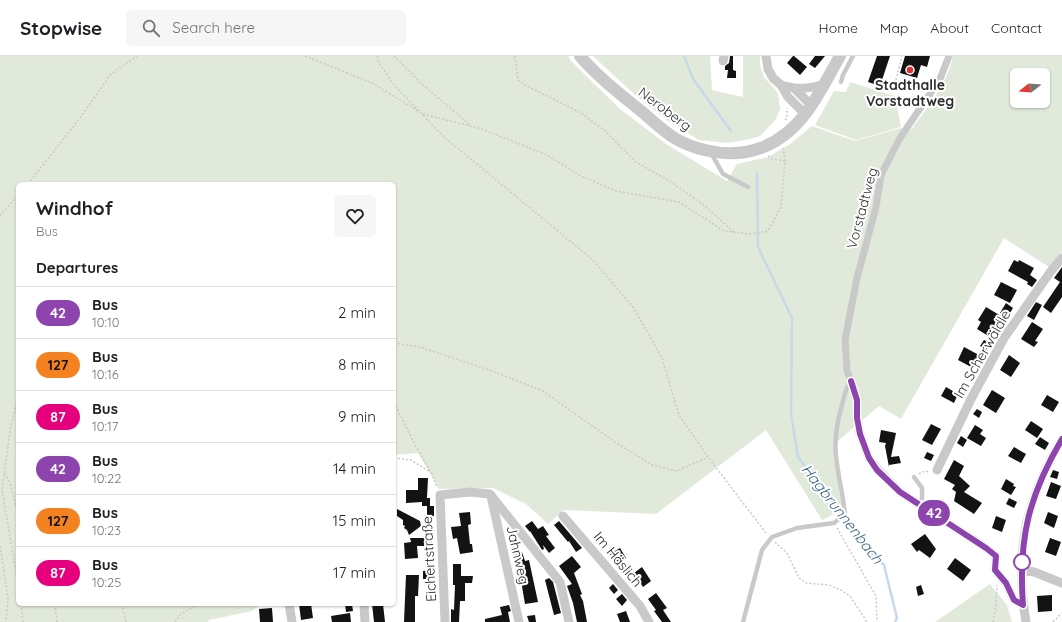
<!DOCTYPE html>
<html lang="en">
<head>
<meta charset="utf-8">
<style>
	body { margin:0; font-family:Quicksand,sans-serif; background:#f6f6f6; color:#202124; height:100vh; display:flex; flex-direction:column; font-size:15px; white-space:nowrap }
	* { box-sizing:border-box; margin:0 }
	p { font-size:13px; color:#757577 }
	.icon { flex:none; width:22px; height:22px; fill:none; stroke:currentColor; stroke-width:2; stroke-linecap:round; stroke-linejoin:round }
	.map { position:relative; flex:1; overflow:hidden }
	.side { position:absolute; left:16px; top:126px; width:380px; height:424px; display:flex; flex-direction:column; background:#fff; border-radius:6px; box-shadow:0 1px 3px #0004 }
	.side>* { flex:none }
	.badge { padding:0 8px; border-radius:13px; font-size:14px; line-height:26px }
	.needle { width:26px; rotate:253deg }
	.buttons { position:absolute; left:1010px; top:12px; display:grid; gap:8px }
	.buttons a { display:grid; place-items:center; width:40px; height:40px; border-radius:6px; background:#fff; box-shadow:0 1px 3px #0004; font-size:20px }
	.map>.badge { position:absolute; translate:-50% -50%; box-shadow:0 0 0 2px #fff }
	h2 { padding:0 20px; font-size:15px; line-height:36px }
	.round { display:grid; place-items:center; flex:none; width:42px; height:42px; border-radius:6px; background:#f6f6f6 }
	.headline { display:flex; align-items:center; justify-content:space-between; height:68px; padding:0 20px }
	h1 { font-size:19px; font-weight:700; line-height:30px }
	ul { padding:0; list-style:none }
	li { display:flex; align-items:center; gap:12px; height:52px; padding:0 20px; border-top:1px solid #e0e0e0 }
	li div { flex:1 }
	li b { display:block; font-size:15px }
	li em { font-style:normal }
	li .badge { min-width:44px; font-weight:700; text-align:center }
	header { display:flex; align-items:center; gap:24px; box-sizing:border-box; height:56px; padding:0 20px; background:#fff; border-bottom:1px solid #e0e0e0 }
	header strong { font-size:19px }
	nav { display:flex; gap:22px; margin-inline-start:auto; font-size:14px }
	.search { width:280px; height:36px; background:#f6f6f6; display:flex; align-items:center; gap:10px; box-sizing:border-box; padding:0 14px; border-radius:6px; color:#757577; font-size:15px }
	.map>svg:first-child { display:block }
	.green { fill:#e1eada; fill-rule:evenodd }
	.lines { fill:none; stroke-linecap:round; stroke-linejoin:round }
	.stream { stroke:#c7d9e9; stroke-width:2.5 }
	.building { fill:#131313 }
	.path { stroke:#c9c9c9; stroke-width:1.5; stroke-dasharray:2 2; stroke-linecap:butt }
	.service { stroke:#c9c9c9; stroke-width:4.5 }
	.pedestrian { stroke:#c9c9c9; stroke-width:7 }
	.minor { stroke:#c9c9c9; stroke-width:9 }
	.tertiary { stroke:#c9c9c9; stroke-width:12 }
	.line-casing { stroke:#fff; stroke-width:9 }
	.line { stroke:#8e44ad; stroke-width:6 }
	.poi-dot { fill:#de3534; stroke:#fff; stroke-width:1.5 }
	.stop-dot { fill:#fff; stroke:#8e44ad; stroke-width:2 }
	.labels { text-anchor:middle; stroke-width:4; stroke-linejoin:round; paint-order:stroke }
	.poi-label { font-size:14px; font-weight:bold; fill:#2c2c2c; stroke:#fff }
	.street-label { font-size:14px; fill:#2c2c2c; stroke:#fff }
	.water-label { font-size:15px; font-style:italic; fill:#3e678b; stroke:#fff }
</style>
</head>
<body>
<header>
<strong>Stopwise</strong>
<div class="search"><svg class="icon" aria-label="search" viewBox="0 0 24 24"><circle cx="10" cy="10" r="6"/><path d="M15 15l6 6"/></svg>Search here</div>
<nav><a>Home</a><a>Map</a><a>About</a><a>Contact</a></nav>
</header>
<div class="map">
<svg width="1062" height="566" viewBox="0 0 1062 566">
	<rect width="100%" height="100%" fill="#fff"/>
	<path class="green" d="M0,0H568L571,5L620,53L666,88L727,125L737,108L768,101L790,88L812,70L855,85L901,72L910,75C927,52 947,28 953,0H1062V196L1049,211L1004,182L901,363L879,350L833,389L842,454L822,464L766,374L656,458L564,454L548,468L526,448L493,432L439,433L418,397L394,399V128H18V548H261L252,555L209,564L208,566H0ZM1017,19H1043V45H1017Z
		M593,0H710L712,34L743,41V0H760V9L764,21L778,37L780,53L776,63L760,80L746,84L726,87L699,84L668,65L634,38Z
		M850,26L895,40L901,71L856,84L815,69L834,35L846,36Z
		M990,528L1007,549L1012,566H935Z"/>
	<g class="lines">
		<path class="stream" d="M684,0L693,23L731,75
			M757,117L758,191L792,262L791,358L798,401L828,440L865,491L884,509L897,562L895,566"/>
	</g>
	<path class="building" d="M730,0H733V14L736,15V22H727L728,14H725V10L729,7Z
		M793,0H794L807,11L800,19L787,7Z
		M815,0H825L815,12L809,8Z
		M877,0H890L880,30L868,26Z
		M905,0H930L927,11L921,9L917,22L900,17Z
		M1014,204L1018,206L1019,204L1034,212L1030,219L1037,224L1032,231L1027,228L1028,226L1008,215Z
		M1062,211V241L1051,257L1043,251L1060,226L1054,222Z
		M1001,226L1017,234L1010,247L994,239Z
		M1036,246L1042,249L1034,264L1027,260Z
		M1006,247L1013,252L1007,262L1000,257Z
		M986,251L1001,260L990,281L977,273L981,266L978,264Z
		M1032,266L1043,273L1035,285L1038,286L1034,291L1021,283Z
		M984,284L990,287L986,294L980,290Z
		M964,291L979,299L973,312L958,304Z
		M1009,299L1020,307L1011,321L1000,314Z
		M946,331L958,338L954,347L941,340Z
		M992,334L1005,342L996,357L983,349Z
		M1047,339L1059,346L1053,356L1041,349Z
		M977,353L982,356L979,362L973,358Z
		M1031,365L1043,373L1037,382L1025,374Z
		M931,368L941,373L932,389L922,384Z
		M975,369L983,374L980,378L986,382L981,390L967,382Z
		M881,374L896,377L891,401L899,400L901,407L889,409V411L885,390L886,387L879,386Z
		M961,380L967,384L963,391L957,387Z
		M1040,381L1049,387L1045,394L1035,388Z
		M1014,391L1026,398L1021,407L1008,400Z
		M927,396L934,399L931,405L924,402Z
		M954,404L964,410L959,420L970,430L964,436L982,447L974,458L954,445L956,436L952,433L955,429L944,423Z
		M1053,414L1059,416L1057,423L1050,421Z
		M418,422H428L427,442H430V450H434V460H427V450H422V446L406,447V434H418Z
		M1006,423L1014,428L1013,430L1016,431L1011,439L1001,433Z
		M1051,426L1061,430L1056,443L1046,440Z
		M1009,442L1017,446L1014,452L1006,448Z
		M397,453L420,465L421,470L409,479L407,474L404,472L405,470L403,469V464L397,460Z
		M470,456L471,468L468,469L470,488H472L473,496L460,498L457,482L453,483L451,471L461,470L459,457Z
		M1048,456L1058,460L1054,472L1044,467Z
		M996,460L1006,464L1002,476L992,472Z
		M532,465L538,473L543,470L549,479L546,480L555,492L549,497L543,489L544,493L542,494L530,475V476L525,470Z
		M559,465L582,492L576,496L569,485L568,486L554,469Z
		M925,478L936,493L930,502L919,494L917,496L911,488Z
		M410,482H432V490H417L418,502L405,503L404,487L411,486Z
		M1050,482L1061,486L1056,500L1045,496Z
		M620,492L626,502L616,508L610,498Z
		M522,496L525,505L529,504L538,546L525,548L518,507H517L514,499Z
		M572,500L581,511L574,517L582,538L580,539L583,545L587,566H577L573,547L567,530L572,528L559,510Z
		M955,502L971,514L963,525L947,513Z
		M453,508H461V520H473L472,527H465V545H460L459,566H451V553L454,554L455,529H453Z
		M642,511L651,525L643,531L634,517Z
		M432,514V523H423V515Z
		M406,519H419L418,540H415V566H404Z
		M549,522L553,526L561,557L554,559L545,524Z
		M613,528L618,534L614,538L609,532Z
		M921,529L924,538L918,540L916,531Z
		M656,537L667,552L663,554L671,566H662L654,555L656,554L648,543Z
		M622,538L627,544L622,550L616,543Z
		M1052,539V555L1038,556L1037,540Z
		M299,548H311L313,562L301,564Z
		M345,548H352L353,555L346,556Z
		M372,548H383L385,566H374Z
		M509,549L511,555L508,556L510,566H485V563L502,559L500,551Z
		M272,552L273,566H260L259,553Z
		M626,555L630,566H620L617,558Z
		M350,557L351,566H332L331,560Z
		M535,559L536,566H529L527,560Z"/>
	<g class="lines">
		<path class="path" d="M305,0L372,27L420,56
			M377,0L379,7L394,29L444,81L593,204L633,251L662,302L679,359L708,401L766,477
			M394,0L422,28L471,70
			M515,0L518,24L523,28L581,57L604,74L636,106L671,126L705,150L735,177
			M896,24L902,0
			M423,58L482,73L547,99L581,120L616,135L679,146L724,175L751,178L768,175L781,151L785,105L783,92
			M785,64L787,62V52
			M768,100L772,103L785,105
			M28,128L77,66L111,18L137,0
			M0,160L18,139
			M394,287L420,291L492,315L543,335L615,386L652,409L677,415L708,401
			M18,340L10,375L2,434L18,528
			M394,346L413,385L432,418L437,432
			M394,402L411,404L430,416
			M5,417L11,430L16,451L18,454
			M919,418L925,415L929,416
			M837,472L876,540L877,566
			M775,486L787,497L799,522L806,527L829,529L841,534L850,540L867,566
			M0,490L8,543L6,566
			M21,548L23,566
			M55,548L57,566
			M122,548L126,566
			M175,566L181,558L198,548
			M993,566L996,550L997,529
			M1053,566L1062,557"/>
		<path class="service" d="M841,26L843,19L853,0
			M711,97L723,118L748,131
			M914,421L922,432V449
			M743,566L762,494L772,481L797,472L834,467L845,458C843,439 838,420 836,400C834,383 838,362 843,345C845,338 846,330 851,325"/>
		<path class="pedestrian" d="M851,325L847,315L845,284L857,222L876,151L881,119L900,82L940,23L949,0"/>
		<path class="minor" d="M766,0L768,13L773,22L781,29L788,41L805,58
			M723,5L724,0
			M781,29C798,34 807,33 825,28
			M795,33L811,49
			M851,325L857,344V363L860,378L869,402L877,413L900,436L986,492L996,500L995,514L1006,527L1014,544L1023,549
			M937,414L971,343L1004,282L1051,215L1062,202
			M491,440L519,566
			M563,460L640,550L649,566
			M1022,514L1034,516L1062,527
			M289,548L292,566
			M364,548L365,566
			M445,566L440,439L470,436L490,438L560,526L569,566
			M1026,566C1014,496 1026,443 1062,383"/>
		<path class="tertiary" d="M580,0C598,21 620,38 641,55C652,64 664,76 676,83C685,88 695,92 705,94C745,104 780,91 806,57C819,40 829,19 840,0"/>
	</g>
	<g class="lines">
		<g class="line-casing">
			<path id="line" d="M851,325L857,344V362L860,378L869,402L877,414L900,436L986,492L996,500L995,514L1006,527L1014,544L1023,549C1018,483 1029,439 1062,383"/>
		</g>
		<use href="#line" class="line"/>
	</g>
	<circle class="poi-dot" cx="910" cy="14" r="4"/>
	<circle class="stop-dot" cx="1022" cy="506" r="8"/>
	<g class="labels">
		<g class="poi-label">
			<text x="910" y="34">Stadthalle<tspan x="910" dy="16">Vorstadtweg</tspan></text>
		</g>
		<g class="street-label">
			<text transform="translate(665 53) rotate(37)" y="5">Neroberg</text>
			<text transform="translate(862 152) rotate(-75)" y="5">Vorstadtweg</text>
			<text transform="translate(982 298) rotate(-60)" y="5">Im Scherwäldle</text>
			<text transform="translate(518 499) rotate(77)" y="5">Jahnweg</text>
			<text transform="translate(429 503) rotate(-93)" y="5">Eichertstraße</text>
			<text transform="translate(618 503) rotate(50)" y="5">Im Häslich</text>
		</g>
		<g class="water-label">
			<text transform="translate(842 458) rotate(52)" y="5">Hagbrunnenbach</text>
		</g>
	</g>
</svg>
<div class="buttons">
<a><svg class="needle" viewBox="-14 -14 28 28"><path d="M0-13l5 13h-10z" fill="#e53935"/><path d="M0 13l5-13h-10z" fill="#757577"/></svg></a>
</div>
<b class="badge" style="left:934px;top:457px;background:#8e44ad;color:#fff">42</b>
<section class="side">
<div class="headline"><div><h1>Windhof</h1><p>Bus</p></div><a class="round"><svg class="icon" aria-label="heart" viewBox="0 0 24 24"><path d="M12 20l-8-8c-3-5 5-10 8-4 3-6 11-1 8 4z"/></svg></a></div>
<h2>Departures</h2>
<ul>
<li><span class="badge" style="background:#8e44ad;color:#fff">42</span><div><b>Bus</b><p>10:10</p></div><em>2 min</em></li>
<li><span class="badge" style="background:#f58220;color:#111">127</span><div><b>Bus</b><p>10:16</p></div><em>8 min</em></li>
<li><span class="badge" style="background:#e6007e;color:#fff">87</span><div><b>Bus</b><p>10:17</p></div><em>9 min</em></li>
<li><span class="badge" style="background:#8e44ad;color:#fff">42</span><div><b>Bus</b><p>10:22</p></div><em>14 min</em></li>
<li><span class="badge" style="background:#f58220;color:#111">127</span><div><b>Bus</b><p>10:23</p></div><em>15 min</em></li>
<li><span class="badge" style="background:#e6007e;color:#fff">87</span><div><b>Bus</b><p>10:25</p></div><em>17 min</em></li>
</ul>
</section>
</div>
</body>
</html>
